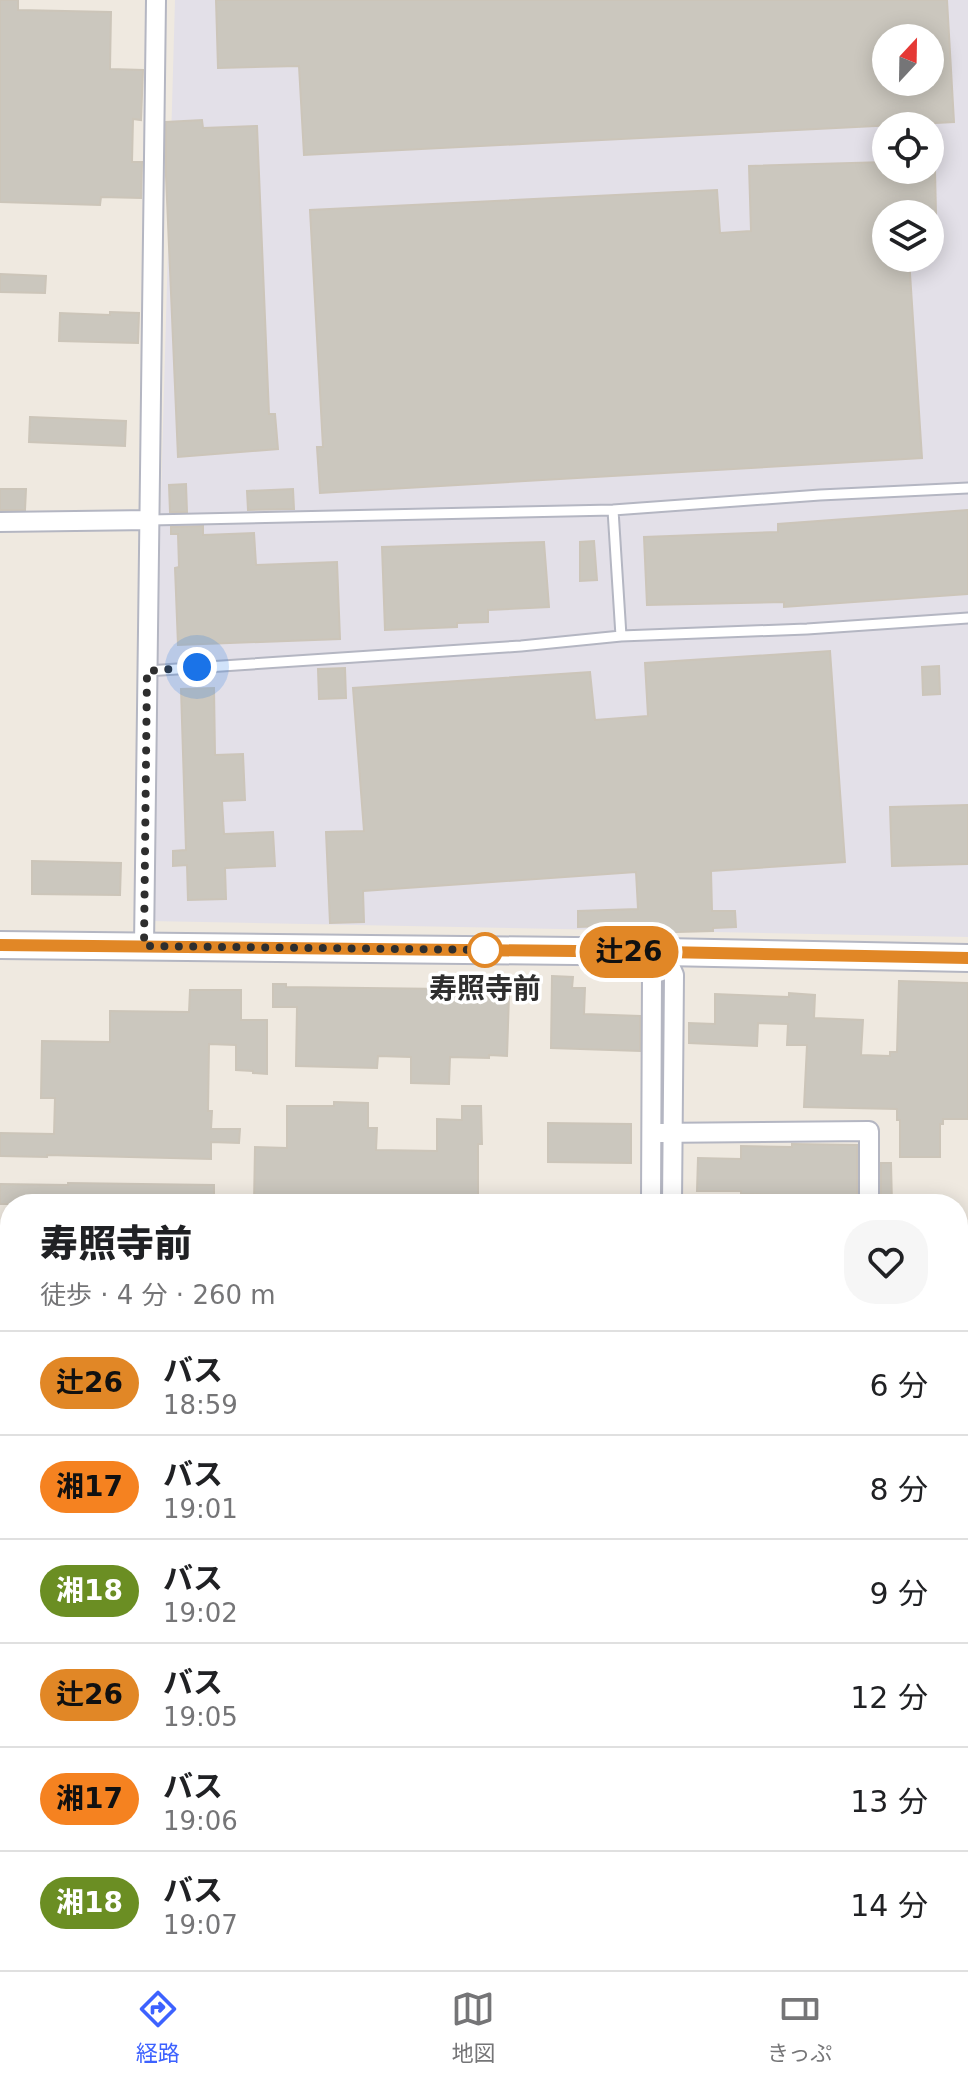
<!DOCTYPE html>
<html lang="ja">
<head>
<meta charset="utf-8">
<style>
	body { margin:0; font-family:"DejaVu Sans","Noto Sans JP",sans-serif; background:#f6f6f6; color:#202124; height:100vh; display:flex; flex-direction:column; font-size:30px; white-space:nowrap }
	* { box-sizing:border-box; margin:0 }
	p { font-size:26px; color:#757577 }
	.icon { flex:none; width:44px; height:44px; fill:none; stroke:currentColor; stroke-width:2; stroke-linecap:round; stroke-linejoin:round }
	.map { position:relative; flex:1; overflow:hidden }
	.details { position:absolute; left:0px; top:1194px; width:968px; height:776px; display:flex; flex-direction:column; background:#fff; border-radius:32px 32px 0 0; box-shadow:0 4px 20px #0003 }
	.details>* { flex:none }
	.badge { padding:0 16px; border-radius:26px; font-size:28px; line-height:52px }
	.needle { width:52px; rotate:22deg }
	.buttons { position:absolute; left:872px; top:24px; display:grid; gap:16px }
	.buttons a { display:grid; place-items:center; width:72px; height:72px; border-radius:50%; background:#fff; box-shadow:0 4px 20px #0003; font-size:40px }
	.you { position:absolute; width:40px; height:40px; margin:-20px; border:6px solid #fff; border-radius:50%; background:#1a73e8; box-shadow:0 0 0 12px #1a73e833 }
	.map>.badge { position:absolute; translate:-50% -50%; box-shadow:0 0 0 4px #fff }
	.round { display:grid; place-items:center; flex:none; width:84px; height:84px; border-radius:32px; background:#f6f6f6 }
	.head { display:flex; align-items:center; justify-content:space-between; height:136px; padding:0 40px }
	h1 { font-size:38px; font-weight:800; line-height:60px }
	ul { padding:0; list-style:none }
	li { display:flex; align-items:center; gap:24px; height:104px; padding:0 40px; border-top:2px solid #e0e0e0 }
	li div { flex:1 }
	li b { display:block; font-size:30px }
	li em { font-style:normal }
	li .badge { min-width:88px; font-weight:700; text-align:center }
	.dock { display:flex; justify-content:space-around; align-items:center; height:112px; border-top:2px solid #e0e0e0; background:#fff; font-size:22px; color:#757577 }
	.dock a { display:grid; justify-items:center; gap:4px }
	.dock .selected { color:#3d62ff }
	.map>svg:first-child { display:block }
	.industrial { fill:#e3e0e8; fill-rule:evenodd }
	.education { fill:#f1e6cf }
	.building { fill:#cbc7be; stroke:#ccc5b9; stroke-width:2; fill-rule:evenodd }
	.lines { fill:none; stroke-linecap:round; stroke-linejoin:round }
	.lane-casing { stroke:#b4b6c2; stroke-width:13 }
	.street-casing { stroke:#b4b6c2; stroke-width:22 }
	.secondary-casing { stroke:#b4b6c2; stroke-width:30 }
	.lane { stroke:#fff; stroke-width:9 }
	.street { stroke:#fff; stroke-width:18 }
	.secondary { stroke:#fff; stroke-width:26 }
	.line-casing { stroke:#fff; stroke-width:18 }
	.line { stroke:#e18726; stroke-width:12 }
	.walk { stroke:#2e2e2e; stroke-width:8; stroke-dasharray:0 14.4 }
	.stop-dot { fill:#fff; stroke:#e18726; stroke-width:4 }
	.labels { text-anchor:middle; stroke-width:7; stroke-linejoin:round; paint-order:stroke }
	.stop-label { font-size:28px; font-weight:bold; fill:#2e2e2e; stroke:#fff }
</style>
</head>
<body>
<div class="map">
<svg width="968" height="1970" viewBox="0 0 968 1970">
	<rect width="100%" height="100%" fill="#efe9e0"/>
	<path class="industrial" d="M175,0H968V937L149,921ZM886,38H930V82H886ZM886,126H930V170H886ZM886,214H930V258H886Z"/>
	<path class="education" d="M0,1848L10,1849V1960H389V1970H0Z"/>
	<path class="building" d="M0,0H18V10L111,12L110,69L143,70L141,120L133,119L132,162H142L141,198L101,197L100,205L0,202Z
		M216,0H947L954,122L304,155L299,66L218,68ZM886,38H930V82H886Z
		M202,120L203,128L257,126L269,414H275L278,449L178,457L166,176V122Z
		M886,162V170H935L936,214H886V258H909L922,458L320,493L317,447H323L310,210L717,190L720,233L751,231L749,166Z
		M0,274L46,276L45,293L0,292Z
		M110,312L139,313L138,343L59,341L60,313L110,315Z
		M30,417L126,421L125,446L29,442Z
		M186,484L187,512H170L169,485Z
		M0,489H26L25,510H0Z
		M293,489L294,509L248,510L247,491Z
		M968,510V594L784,607V602L647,605L644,537L778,532V524Z
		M203,526V535L254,533L256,565L337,562L340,639L178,645L175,568L179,567L178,534H171V527Z
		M594,541L597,580L580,581V542Z
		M544,542L549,607L488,610V622L457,623V627L385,630L382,547Z
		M830,651L845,862L711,871L712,911H735L736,927L713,928V931L639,933L638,925L578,927V911L638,909L636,872L363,891L364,922L330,923L326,832L364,831L353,688L590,672L595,720L648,716L645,663Z
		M939,666L940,694L923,695L922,667Z
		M345,668L346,698L319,699L318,669Z
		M214,688L215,755L243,754L245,800L222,801L224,834L273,832L275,866L225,868L226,899L188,900L187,865L173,866V851L186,850L181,689Z
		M968,805V864L892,866L890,807Z
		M32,861L121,863L120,895L32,894Z
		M552,976L573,977L572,988H585L584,1014L640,1016V1051L551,1048Z
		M448,980L473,981L472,990L491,991V994L509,995L507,1056L489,1055V1058L450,1057L449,1084L411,1083V1057L378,1056L377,1068L296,1066L297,1007H273V984H286V987L447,989Z
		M899,981L968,983V1119H943V1124H940V1157H900V1120H897V1109L804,1107L807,1045H787L788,1024L758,1023L757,1046L689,1043V1023L715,1024V994L789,997V993L815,995L814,1018L863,1020L861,1055L890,1056V1052H897Z
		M190,990H241V1020H267V1074L253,1073V1071L236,1070V1045L209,1044L208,1111H212L211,1129H240L239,1143L211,1142V1159L47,1155V1157L0,1156V1133L54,1134L55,1098H41L42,1041L110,1042V1011L189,1012Z
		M334,1102L368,1103V1128H377L376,1150L437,1151V1119L462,1120V1106H481L482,1144H478V1204H254L255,1147L287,1148V1106H334Z
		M548,1123L631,1124V1163L548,1162Z
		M792,1144L857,1145V1204H791V1195L741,1194V1191H697L698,1158L741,1159V1146L792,1147Z
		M881,1163H891L892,1204H881Z
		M68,1183L214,1185V1204H0V1184L68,1185Z"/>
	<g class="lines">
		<g class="lane-casing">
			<path id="lane" d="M613,510L621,636
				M150,520L613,510L820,495L968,488
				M147,671L521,646L621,636L807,629L968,618"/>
		</g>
		<g class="street-casing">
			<path id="street" d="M0,522L150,520
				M144,946L156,0
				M664,952L674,975L672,1204
				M652,1133L869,1131V1204
				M651,1204L652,974L664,952
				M0,1845H10
				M792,1960V1970
				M917,1960V1970
				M396,1970V1960
				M514,1970V1960
				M650,1970L651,1960"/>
		</g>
		<g class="secondary-casing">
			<path id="secondary" d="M0,945L664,952L968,958
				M958,1411H968
				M0,1694L10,1689"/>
		</g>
		<use href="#lane" class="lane"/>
		<use href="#street" class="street"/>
		<use href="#secondary" class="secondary"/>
	</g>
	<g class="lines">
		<g class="line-casing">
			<path id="line" d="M0,945L664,952L968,958"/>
		</g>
		<use href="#line" class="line"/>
		<path class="walk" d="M197,667L147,671L144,946L485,950"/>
	</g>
	<circle class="stop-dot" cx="485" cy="950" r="16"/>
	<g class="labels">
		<g class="stop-label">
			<text x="485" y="998">寿照寺前</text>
		</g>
	</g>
</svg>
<div class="buttons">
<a><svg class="needle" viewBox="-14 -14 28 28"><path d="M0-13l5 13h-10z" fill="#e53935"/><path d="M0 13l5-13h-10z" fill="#757577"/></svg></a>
<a><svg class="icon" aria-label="locate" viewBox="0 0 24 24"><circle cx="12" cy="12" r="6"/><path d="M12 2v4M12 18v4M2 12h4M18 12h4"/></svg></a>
<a><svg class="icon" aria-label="layers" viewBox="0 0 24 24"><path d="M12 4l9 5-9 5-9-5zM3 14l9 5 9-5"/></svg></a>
</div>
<div class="you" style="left:197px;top:667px"></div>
<b class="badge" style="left:629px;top:952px;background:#e18726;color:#111">辻26</b>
<section class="details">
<div class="head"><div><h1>寿照寺前</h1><p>徒歩 · 4 分 · 260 m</p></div><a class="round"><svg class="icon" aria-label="heart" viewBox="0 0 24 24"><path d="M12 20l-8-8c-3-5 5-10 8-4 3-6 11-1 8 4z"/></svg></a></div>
<ul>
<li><span class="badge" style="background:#e18726;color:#111">辻26</span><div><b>バス</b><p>18:59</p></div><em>6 分</em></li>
<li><span class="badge" style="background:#f58220;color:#111">湘17</span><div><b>バス</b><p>19:01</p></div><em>8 分</em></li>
<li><span class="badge" style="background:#6b8e23;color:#fff">湘18</span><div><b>バス</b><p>19:02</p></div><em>9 分</em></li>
<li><span class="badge" style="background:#e18726;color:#111">辻26</span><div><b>バス</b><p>19:05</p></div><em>12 分</em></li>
<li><span class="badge" style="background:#f58220;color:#111">湘17</span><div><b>バス</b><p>19:06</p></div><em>13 分</em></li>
<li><span class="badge" style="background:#6b8e23;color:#fff">湘18</span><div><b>バス</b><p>19:07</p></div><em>14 分</em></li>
</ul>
</section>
</div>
<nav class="dock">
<a class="selected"><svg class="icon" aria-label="directions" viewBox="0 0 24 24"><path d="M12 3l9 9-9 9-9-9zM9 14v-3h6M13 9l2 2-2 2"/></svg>経路</a>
<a><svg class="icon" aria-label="map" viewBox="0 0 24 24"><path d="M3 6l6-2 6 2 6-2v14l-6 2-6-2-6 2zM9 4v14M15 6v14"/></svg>地図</a>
<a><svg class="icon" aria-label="tickets" viewBox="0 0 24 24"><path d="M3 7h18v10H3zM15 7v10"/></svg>きっぷ</a>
</nav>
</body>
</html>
